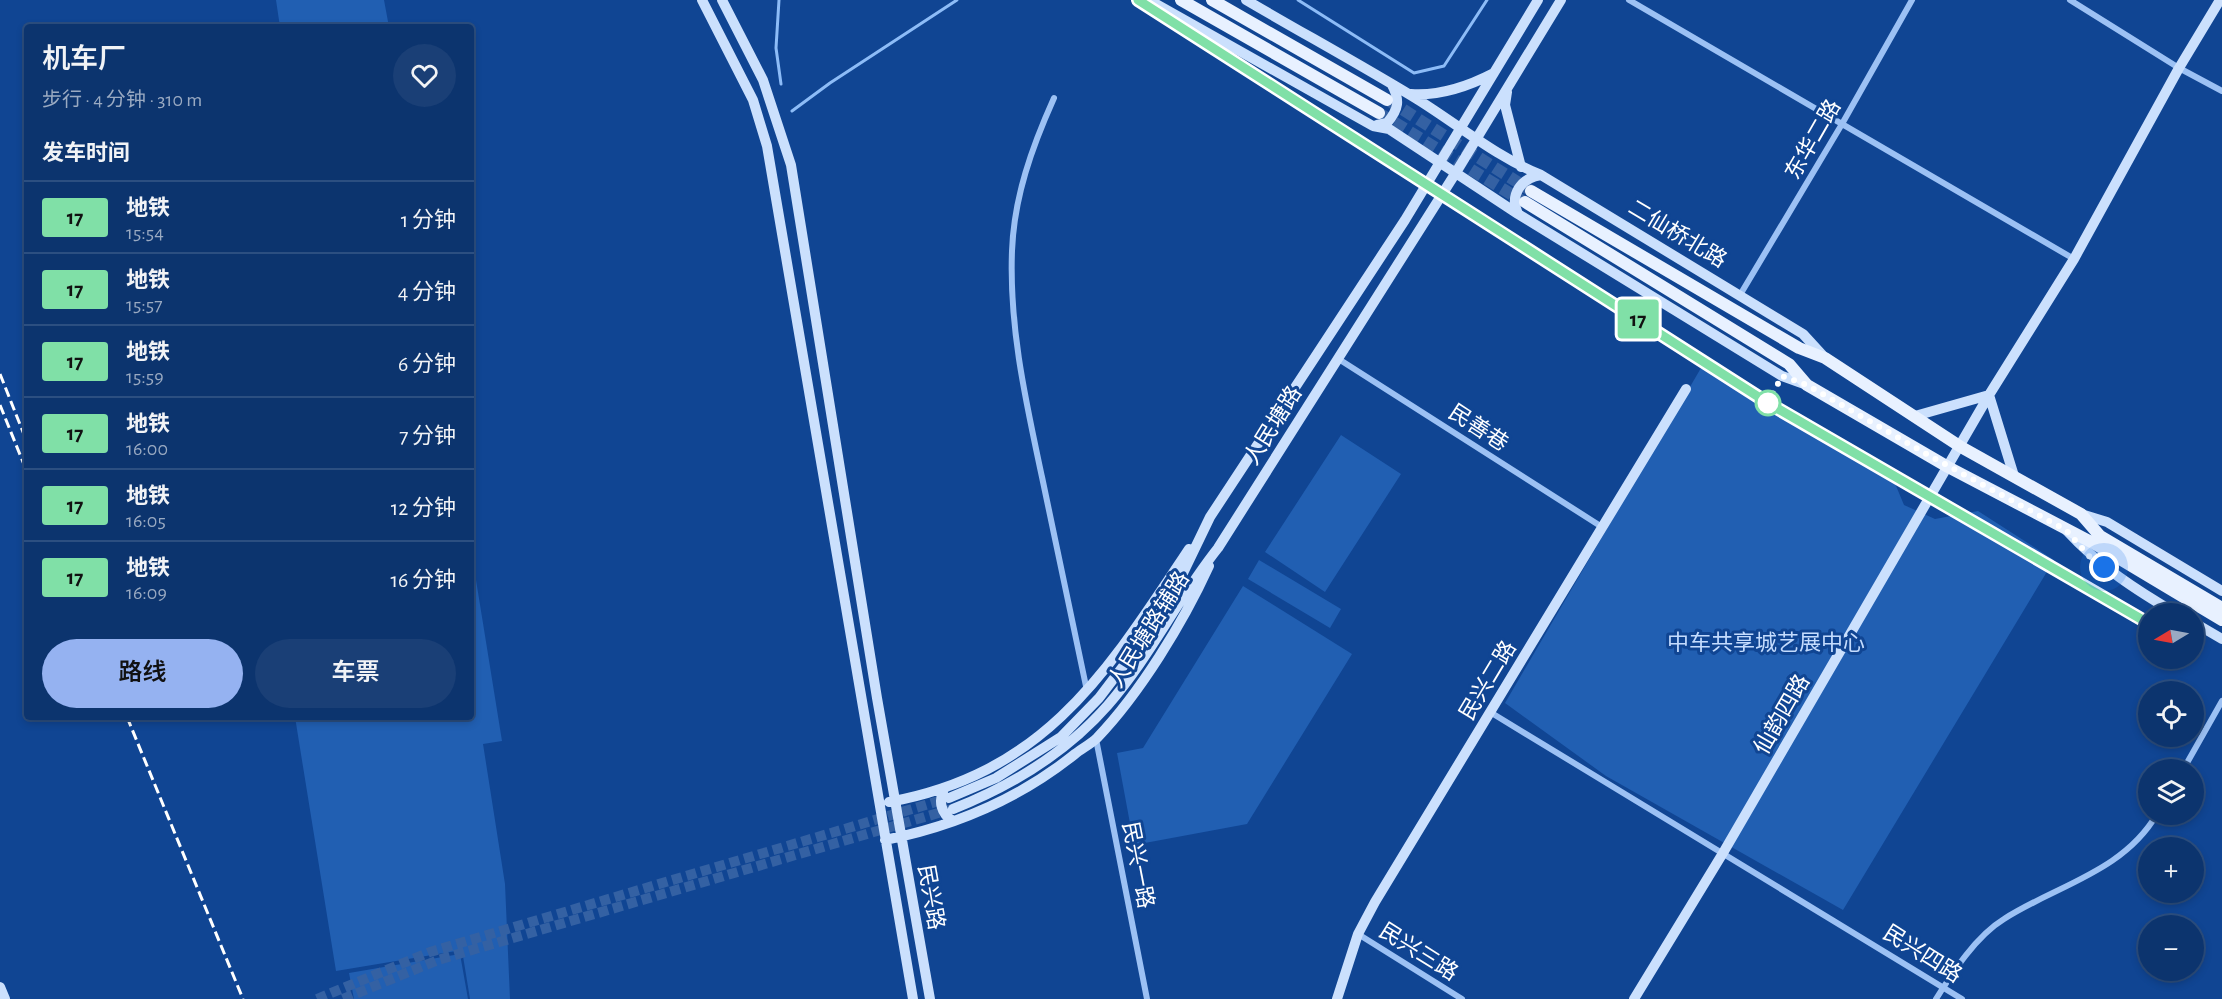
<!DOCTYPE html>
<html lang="zh">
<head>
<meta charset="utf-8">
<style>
	body { margin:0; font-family:"Alegreya Sans","Noto Sans SC",sans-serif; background:#1a3f76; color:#f1f3f6; height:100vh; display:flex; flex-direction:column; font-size:22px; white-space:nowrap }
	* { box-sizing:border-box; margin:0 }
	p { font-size:20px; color:#9aaac2 }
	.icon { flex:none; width:33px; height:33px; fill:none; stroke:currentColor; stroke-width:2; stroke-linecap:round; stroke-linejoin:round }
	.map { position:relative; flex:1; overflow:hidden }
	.sheet { position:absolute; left:24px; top:24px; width:450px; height:696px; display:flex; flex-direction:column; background:#0c346e; border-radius:6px; box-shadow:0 3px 9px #0003,0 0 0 2px #2c4f81 }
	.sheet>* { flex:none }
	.badge { padding:0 12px; border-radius:4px; font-size:21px; line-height:39px }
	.needle { width:39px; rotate:260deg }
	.fabs { position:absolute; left:2138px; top:603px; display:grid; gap:12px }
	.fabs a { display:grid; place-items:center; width:66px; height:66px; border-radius:50%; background:#0c346e; box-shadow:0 3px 9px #0003,0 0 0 2px #2c4f81; font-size:30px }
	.you { position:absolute; width:30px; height:30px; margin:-15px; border:4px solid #fff; border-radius:50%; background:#1a73e8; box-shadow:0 0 0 9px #1a73e833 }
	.map>.badge { position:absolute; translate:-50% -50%; box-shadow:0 0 0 3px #fff }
	h2 { padding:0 18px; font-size:22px; line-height:54px }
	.round { display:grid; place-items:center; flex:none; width:63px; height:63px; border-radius:32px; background:#1a3f76 }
	.head { display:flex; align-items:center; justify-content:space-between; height:102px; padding:0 18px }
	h1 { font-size:28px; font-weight:600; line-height:45px }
	.action { display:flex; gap:12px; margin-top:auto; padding:12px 18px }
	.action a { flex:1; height:69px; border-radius:36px; background:#95b2f1; color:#111; font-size:24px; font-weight:600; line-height:69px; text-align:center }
	.action a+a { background:#1a3f76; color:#f1f3f6 }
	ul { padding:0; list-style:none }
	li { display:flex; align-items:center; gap:18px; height:72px; padding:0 18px; border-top:2px solid #2c4f81 }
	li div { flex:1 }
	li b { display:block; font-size:22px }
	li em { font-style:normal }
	li .badge { min-width:66px; font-weight:700; text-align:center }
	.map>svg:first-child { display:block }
	.green { fill:#215fb2 }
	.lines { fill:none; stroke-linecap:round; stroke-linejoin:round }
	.stream { stroke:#8dbcf7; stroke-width:3 }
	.secondary-tunnel { stroke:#3461a3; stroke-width:10; stroke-dasharray:10 5; stroke-linecap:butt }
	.primary-tunnel { stroke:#3461a3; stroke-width:12; stroke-dasharray:12 6; stroke-linecap:butt }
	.street { stroke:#9cc1f4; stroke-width:6 }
	.secondary { stroke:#cbe0fd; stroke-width:10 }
	.primary { stroke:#e8f1ff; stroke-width:12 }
	.rail { stroke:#fff; stroke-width:3; stroke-dasharray:10 4.5; stroke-linecap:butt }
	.line-casing { stroke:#fff; stroke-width:14 }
	.line { stroke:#80e0a7; stroke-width:9 }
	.walk { stroke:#fff; stroke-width:6; stroke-dasharray:0 10.8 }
	.stop-dot { fill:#fff; stroke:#80e0a7; stroke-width:3 }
	.labels { text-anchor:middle; stroke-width:6; stroke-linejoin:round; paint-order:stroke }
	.street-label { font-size:22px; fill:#fff; stroke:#104593 }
	.park-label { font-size:22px; fill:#c4dcfe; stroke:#104593 }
</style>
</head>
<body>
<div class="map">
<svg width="2222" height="999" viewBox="0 0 2222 999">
	<rect width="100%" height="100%" fill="#104593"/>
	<path class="green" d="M276,0H384L389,27H280Z
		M1701,368L1894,481L1904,505L1935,519L1978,511L2054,560L1843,910L1606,776L1505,703Z
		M1341,435L1401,474L1325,592L1265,552Z
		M471,549L502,741L483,744L505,884L510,999H470L462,950L336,971L295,717H471Z
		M1259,560L1341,609L1330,628L1248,579Z
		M1243,586L1352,654L1247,824L1134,845L1117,753L1143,748Z
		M460,954L468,999H354L349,973Z"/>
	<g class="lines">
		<path class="stream" d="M779,0L776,48L781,84
			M1298,0L1414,73L1444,66L1487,0
			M792,111L830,83L957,0"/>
		<path class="secondary-tunnel" d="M317,999L430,952L949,798
			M343,999L438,960L952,809"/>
		<path class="primary-tunnel" d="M1388,100L1530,190
			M1379,113L1524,202"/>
		<path class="street" d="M1629,0L2074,259
			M2070,0L2179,68L2222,91
			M1054,98C1032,147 1014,197 1012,251C1009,328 1026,402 1042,477C1057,548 1072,620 1087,691
			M1740,295L1842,124L1912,0
			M1337,358L1602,527
			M1490,712L1962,999
			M1096,739L1147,999
			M2183,770L2222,701
			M1358,934L1462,999
			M1936,999C1953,972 1976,936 2004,919C2057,885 2123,872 2157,814"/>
		<path class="secondary" d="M702,0L753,100L767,146L913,999
			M722,0L763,80L791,165L877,698L930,999
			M1149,0L1373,126L1389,129L1518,214L1782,376L1807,385
			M1246,0C1304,34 1363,66 1420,101C1461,127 1497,157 1541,175L1803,334L1825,358
			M1507,92L1505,105L1521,167
			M1411,94C1439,96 1469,86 1494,73
			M1377,125L1387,123C1399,109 1400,100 1392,85
			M1518,214C1509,195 1521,178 1541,175
			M1915,416L1989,395L2014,476
			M2081,514L2107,522L2222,591
			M2067,531C2099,566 2136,590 2177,614
			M2193,622L2222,639
			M944,789C938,801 941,814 953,821
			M949,798L996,778L1061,737L1099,698L1137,648L1183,573L1210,517L1405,220L1538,0
			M889,802C1046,773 1107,672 1189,549
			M953,809C1011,786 1066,753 1108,705C1150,657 1178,598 1218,548L1455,174L1561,0
			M885,840C955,826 1019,799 1075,754C1081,749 1091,744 1097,738C1140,693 1183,623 1209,566
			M0,987L5,999
			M1337,999L1358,934L1375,902L1686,389
			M1634,999L1723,853L1989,395L2074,259L2179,68L2220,0"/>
		<path class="primary" d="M1181,0L1379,113
			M1212,0L1387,100
			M1531,191L1799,348L1825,358L1961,447L2081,514L2100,536L2222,608
			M1525,202L1789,364L1807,385L1948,467L2095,544L2222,620"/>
		<path class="rail" d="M0,374L27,442
			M0,405L27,472
			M127,717L243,999"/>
	</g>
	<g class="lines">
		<g class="line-casing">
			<path id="line" d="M1138,0L1768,403L2148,623"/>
		</g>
		<use href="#line" class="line"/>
		<path class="walk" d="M1768,403L1782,376L1807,385L1930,456L2066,530L2090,557L2104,567"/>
	</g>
	<circle class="stop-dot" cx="1768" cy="403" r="12"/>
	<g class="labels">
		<g class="street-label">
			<text transform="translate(1812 139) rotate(-60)" y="8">东华二路</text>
			<text transform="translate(1678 233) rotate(31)" y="8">二仙桥北路</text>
			<text transform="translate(1272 425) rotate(-58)" y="8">人民塘路</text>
			<text transform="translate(1479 427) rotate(33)" y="8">民善巷</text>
			<text transform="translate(1148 629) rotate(-58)" y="8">人民塘路辅路</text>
			<text transform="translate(1487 680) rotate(-59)" y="8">民兴二路</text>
			<text transform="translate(1781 714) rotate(-60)" y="8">仙韵四路</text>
			<text transform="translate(1139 865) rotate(79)" y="8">民兴一路</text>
			<text transform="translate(932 897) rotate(80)" y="8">民兴路</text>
			<text transform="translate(1419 951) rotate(32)" y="8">民兴三路</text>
			<text transform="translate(1923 953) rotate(32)" y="8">民兴四路</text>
		</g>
		<g class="park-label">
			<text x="1766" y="650">中车共享城艺展中心</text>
		</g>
	</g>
</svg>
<div class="fabs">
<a><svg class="needle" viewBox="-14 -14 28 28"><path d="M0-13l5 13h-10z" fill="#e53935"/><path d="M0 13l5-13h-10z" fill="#9aaac2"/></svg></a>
<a><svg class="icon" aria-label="locate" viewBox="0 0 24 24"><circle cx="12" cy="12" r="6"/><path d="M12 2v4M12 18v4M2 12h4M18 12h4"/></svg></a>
<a><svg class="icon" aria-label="layers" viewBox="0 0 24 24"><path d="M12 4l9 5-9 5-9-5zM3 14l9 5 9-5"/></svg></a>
<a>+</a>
<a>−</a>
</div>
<div class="you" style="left:2104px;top:567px"></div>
<b class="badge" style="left:1638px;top:319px;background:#80e0a7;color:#111">17</b>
<section class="sheet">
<div class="head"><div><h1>机车厂</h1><p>步行 · 4 分钟 · 310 m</p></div><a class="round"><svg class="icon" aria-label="heart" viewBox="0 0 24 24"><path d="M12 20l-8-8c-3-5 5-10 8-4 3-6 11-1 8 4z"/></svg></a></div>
<h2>发车时间</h2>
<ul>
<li><span class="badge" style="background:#80e0a7;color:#111">17</span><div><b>地铁</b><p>15:54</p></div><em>1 分钟</em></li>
<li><span class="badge" style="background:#80e0a7;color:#111">17</span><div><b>地铁</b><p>15:57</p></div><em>4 分钟</em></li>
<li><span class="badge" style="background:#80e0a7;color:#111">17</span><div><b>地铁</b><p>15:59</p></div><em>6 分钟</em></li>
<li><span class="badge" style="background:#80e0a7;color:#111">17</span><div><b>地铁</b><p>16:00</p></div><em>7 分钟</em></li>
<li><span class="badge" style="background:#80e0a7;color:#111">17</span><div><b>地铁</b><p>16:05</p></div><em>12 分钟</em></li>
<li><span class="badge" style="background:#80e0a7;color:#111">17</span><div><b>地铁</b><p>16:09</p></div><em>16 分钟</em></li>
</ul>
<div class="action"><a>路线</a><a>车票</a></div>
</section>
</div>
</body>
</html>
